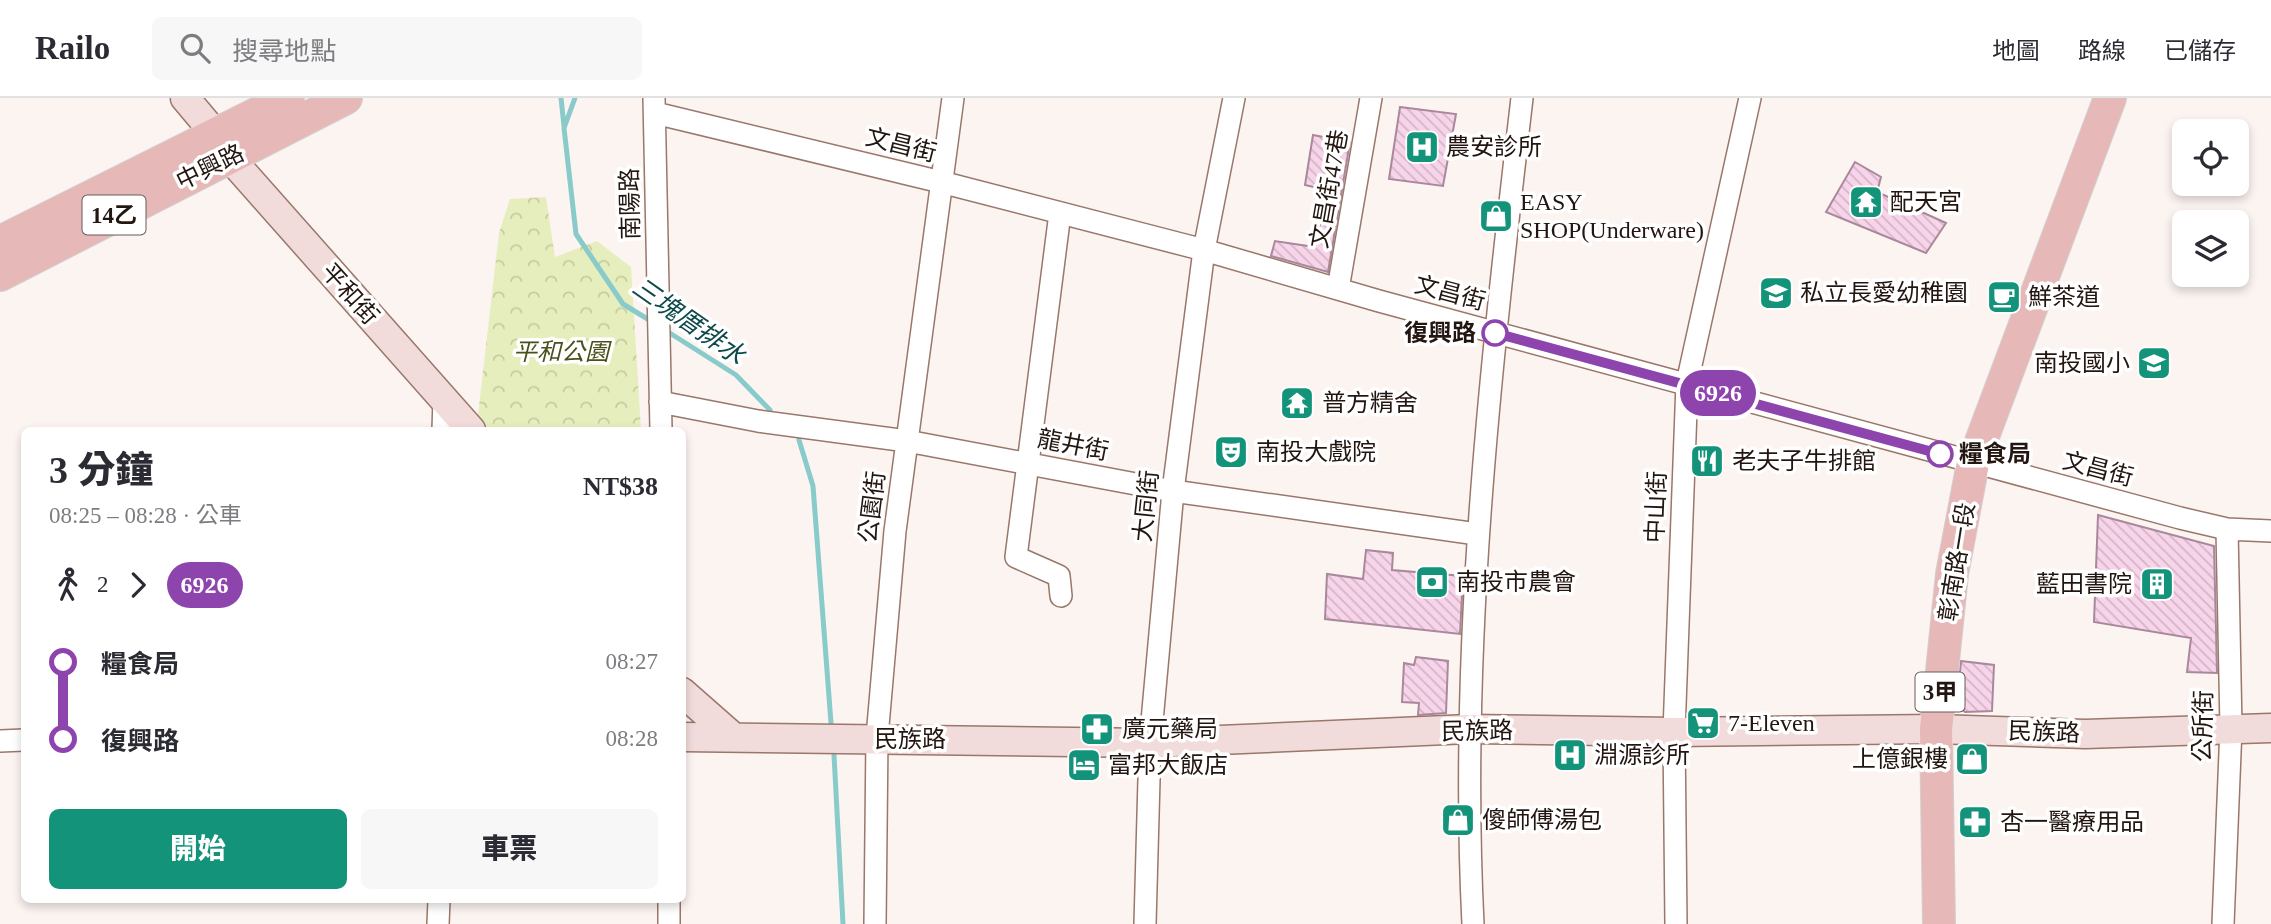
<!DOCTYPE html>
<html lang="zh-TW">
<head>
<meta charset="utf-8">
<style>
	body { margin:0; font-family:"Times New Roman","Noto Sans TC",serif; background:#f7f7f7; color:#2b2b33; height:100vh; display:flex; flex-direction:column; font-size:26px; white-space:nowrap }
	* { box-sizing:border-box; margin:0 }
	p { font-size:23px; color:#7c7c81 }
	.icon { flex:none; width:38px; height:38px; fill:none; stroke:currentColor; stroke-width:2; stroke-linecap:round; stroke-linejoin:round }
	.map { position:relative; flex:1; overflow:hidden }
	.panel { position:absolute; left:21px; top:329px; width:665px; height:476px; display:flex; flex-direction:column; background:#fff; border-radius:10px; box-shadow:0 4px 10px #0003 }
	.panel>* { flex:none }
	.badge { padding:0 14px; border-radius:23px; font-size:24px; line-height:46px }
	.controls { position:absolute; left:2172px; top:21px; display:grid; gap:14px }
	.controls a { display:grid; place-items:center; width:77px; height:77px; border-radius:10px; background:#fff; box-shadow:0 4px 10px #0003; font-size:35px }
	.map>.badge { position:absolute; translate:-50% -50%; box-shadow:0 0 0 4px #fff }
	.legs { display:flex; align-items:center; gap:10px; height:77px; padding:0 28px; font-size:23px }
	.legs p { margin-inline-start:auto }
	.overview { display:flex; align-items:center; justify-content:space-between; height:119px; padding:0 28px }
	h1 { font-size:38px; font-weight:800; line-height:52px }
	.primary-button { display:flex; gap:14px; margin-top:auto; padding:14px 28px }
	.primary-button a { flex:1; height:80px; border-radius:10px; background:#14937b; color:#fff; font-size:28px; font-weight:800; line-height:80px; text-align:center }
	.primary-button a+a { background:#f7f7f7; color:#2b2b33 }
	ul { padding:0 28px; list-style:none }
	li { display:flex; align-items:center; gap:24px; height:77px; font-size:26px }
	li i { display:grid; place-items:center; width:10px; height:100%; margin:0 9px; background:currentColor }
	li i::after { content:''; width:18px; height:18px; margin:-9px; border:5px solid; border-radius:50%; background:#fff }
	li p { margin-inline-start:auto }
	li:first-child i { background:linear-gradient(#0000 50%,currentColor 0) }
	li:last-child i { background:linear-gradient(currentColor 50%,#0000 0) }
	header { display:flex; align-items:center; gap:42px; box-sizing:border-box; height:98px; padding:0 35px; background:#fff; border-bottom:2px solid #e1e1e2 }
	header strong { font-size:33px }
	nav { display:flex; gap:38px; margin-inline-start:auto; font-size:24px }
	.search { width:490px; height:63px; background:#f7f7f7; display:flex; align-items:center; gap:18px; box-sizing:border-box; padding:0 24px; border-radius:10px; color:#7c7c81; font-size:26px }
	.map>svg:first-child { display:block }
	.park { fill:url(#park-crowns) }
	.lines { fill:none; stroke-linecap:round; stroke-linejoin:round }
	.stream { stroke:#89caca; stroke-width:5 }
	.building { fill:url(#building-back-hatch); stroke:#a9889c; stroke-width:2 }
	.minor-casing { stroke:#99776a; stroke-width:24 }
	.secondary-casing { stroke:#99776a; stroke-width:31 }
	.primary-casing { stroke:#d3d0cf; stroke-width:34 }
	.minor { stroke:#fff; stroke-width:21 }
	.secondary { stroke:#f2dbdb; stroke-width:28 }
	.primary { stroke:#e6b8b8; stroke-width:32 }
	.line-1-casing { stroke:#fff; stroke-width:16 }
	.line-1 { stroke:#8e44ad; stroke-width:10 }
	.stop-1-dot { fill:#fff; stroke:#8e44ad; stroke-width:3.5 }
	.labels { text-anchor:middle; stroke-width:7; stroke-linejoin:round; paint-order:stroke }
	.shield { fill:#fff; stroke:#655c58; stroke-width:2 }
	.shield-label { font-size:23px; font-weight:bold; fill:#231611 }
	.street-label { font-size:24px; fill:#231611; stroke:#fff }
	.poi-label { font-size:24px; fill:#231611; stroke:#fff; text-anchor:start }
	.stop-label { font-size:24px; font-weight:bold; fill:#231611; stroke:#fff; text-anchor:end }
	.park-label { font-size:24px; font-style:italic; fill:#4b5018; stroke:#fff }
	.water-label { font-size:26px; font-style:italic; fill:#0e4a4a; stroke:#fff }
</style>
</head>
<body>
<header>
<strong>Railo</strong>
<div class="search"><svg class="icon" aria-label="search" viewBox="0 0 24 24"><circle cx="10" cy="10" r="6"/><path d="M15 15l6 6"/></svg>搜尋地點</div>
<nav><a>地圖</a><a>路線</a><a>已儲存</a></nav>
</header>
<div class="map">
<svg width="2271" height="826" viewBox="0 0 2271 826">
	<defs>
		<pattern id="park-crowns" width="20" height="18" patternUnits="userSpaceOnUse" patternTransform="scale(1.75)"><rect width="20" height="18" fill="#e7eebd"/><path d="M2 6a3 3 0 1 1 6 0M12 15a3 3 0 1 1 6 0" fill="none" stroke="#c6cba1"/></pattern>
		<pattern id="building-back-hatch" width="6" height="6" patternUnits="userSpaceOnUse" patternTransform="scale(1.75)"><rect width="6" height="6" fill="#f7d4e9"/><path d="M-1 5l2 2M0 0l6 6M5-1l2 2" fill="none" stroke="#d3b5c7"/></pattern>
	</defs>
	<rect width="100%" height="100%" fill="#fcf4f1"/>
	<path class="park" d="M546,99L555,159L597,143L631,169L641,332H481L478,317L499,135L510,101Z"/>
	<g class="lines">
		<path class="stream" d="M561,0L564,28
			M575,0L564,30L576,136L623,206L654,225
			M665,232L736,277L770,312
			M799,342L813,388L831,625
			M834,657L843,826"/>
	</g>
	<path class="building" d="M1400,9L1456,16L1443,88L1389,81Z
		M1313,37L1350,44L1328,174L1271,158L1275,143L1315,149L1327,92L1305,87Z
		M1855,64L1881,79L1877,94L1946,125L1926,155L1826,114Z
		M2098,417L2214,448L2217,575L2187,574L2191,540L2094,524Z
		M1366,452L1393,455L1392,472L1463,478L1460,536L1325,521L1327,476L1363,481Z
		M1416,559L1448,563L1446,615L1418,617L1419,605L1402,604L1404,565L1414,567Z
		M1961,563L1994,567L1992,613L1965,614L1957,607Z"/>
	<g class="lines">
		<g class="minor-casing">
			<path id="minor" d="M654,0L661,332
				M655,15L941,84L1204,152L1379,203L2180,420L2227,431L2271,433
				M1060,115L1016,459L1059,478L1061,498
				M1338,191L1371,0
				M660,304L758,323L907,343L1173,393L1477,436
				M443,332L444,301
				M0,643L24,642
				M438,826L439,802
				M669,826V802
				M875,826L877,639L895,433L953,0
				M1145,826L1150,645L1173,393L1204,152L1234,0
				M1473,826C1459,549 1490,275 1522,0
				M1676,826L1674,634L1687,285L1750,0
				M2223,826L2231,630L2227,431"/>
		</g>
		<g class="secondary-casing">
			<path id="secondary" d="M185,0L217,38L230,60L471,332
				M682,594L732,638
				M682,639L1150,645L1469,631L1674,634L1936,631L2085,636L2271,630"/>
		</g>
		<g class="primary-casing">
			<path id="primary" d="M0,144L288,0
				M0,177L346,0
				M1939,826L1936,631L1952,476L1973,365L2110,0"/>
		</g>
		<use href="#minor" class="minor"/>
		<use href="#secondary" class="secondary"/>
		<use href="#primary" class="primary"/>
	</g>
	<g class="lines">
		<g class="line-1-casing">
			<path id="line-1" d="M1495,235L1940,356"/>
		</g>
		<use href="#line-1" class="line-1"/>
	</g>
	<defs>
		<g id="hospital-square" transform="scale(1.75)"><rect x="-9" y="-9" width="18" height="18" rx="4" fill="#14937b" stroke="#fff"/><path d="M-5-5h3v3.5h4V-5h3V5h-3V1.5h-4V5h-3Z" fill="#fff"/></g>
		<g id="temple-square" transform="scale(1.75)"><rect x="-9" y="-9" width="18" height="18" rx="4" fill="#14937b" stroke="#fff"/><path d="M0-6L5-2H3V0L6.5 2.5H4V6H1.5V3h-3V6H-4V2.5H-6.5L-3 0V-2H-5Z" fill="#fff"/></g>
		<g id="shop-square" transform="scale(1.75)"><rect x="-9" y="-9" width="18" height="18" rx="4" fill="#14937b" stroke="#fff"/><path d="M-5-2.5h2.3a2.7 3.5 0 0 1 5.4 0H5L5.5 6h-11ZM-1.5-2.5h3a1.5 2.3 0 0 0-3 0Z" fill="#fff"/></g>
		<g id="school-square" transform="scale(1.75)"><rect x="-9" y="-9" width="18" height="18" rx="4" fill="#14937b" stroke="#fff"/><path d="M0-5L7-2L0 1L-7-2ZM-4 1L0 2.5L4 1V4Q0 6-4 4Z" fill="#fff"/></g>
		<g id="cafe-square" transform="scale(1.75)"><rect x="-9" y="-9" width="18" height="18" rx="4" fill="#14937b" stroke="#fff"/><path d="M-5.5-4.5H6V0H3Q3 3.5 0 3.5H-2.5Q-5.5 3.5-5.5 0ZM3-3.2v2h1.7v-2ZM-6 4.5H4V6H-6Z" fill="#fff"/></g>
		<g id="theatre-square" transform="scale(1.75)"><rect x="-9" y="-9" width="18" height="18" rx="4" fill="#14937b" stroke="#fff"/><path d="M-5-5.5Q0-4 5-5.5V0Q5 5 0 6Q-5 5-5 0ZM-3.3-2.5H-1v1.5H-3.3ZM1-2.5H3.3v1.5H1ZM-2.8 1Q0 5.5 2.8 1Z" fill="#fff"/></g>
		<g id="restaurant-square" transform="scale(1.75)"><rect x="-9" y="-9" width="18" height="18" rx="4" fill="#14937b" stroke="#fff"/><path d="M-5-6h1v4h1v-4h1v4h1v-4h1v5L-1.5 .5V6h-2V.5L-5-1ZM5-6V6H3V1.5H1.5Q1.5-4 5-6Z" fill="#fff"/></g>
		<g id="bank-square" transform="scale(1.75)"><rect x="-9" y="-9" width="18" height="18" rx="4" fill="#14937b" stroke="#fff"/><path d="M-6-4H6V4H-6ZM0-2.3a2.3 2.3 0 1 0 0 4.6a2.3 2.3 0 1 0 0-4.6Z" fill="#fff"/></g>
		<g id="building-square" transform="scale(1.75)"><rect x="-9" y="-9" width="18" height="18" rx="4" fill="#14937b" stroke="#fff"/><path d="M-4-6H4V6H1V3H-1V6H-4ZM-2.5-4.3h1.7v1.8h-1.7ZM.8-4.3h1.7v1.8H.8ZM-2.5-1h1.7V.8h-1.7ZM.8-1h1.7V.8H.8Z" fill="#fff"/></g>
		<g id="supermarket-square" transform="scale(1.75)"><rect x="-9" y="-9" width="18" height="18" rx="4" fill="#14937b" stroke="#fff"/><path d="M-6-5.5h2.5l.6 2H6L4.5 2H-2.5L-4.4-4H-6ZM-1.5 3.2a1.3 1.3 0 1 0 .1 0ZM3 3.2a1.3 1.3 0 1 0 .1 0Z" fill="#fff"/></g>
		<g id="pharmacy-square" transform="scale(1.75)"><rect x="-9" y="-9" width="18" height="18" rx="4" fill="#14937b" stroke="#fff"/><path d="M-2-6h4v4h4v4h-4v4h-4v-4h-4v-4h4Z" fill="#fff"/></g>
		<g id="hotel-square" transform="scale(1.75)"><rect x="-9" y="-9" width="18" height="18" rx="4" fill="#14937b" stroke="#fff"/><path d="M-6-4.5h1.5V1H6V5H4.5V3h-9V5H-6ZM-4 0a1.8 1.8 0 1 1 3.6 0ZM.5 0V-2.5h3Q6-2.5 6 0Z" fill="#fff"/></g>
	</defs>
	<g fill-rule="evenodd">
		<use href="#hospital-square" x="1422" y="49"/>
		<use href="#temple-square" x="1866" y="104"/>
		<use href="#shop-square" x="1496" y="118"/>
		<use href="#school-square" x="1776" y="195"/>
		<use href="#cafe-square" x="2004" y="199"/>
		<use href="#school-square" x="2154" y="265"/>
		<use href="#temple-square" x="1297" y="305"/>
		<use href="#theatre-square" x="1231" y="354"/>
		<use href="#restaurant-square" x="1707" y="363"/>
		<use href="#bank-square" x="1432" y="484"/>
		<use href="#building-square" x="2157" y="486"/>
		<use href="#supermarket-square" x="1703" y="625"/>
		<use href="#pharmacy-square" x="1097" y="631"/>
		<use href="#hospital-square" x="1570" y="657"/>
		<use href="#shop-square" x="1972" y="661"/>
		<use href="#hotel-square" x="1084" y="667"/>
		<use href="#shop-square" x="1458" y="722"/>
		<use href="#pharmacy-square" x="1975" y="724"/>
	</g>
	<g class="stop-1-dot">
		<circle cx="1495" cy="235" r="12"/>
		<circle cx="1940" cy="356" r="12"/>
	</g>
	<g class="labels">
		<g class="shield">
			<rect x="82.5" y="97.5" width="63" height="39" rx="5"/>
			<rect x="1915.5" y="574.5" width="49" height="39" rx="5"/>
		</g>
		<g class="shield-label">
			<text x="114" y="125">14乙</text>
			<text x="1940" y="602">3甲</text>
		</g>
		<g class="street-label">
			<text transform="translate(901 47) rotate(14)" y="8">文昌街</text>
			<text transform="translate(210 69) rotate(-26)" y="8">中興路</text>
			<text transform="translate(1329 91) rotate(-80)" y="8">文昌街47巷</text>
			<text transform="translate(630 106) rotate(-91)" y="8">南陽路</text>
			<text transform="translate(1450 195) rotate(15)" y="8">文昌街</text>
			<text transform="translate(350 196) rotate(48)" y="8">平和街</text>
			<text transform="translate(1073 347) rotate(11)" y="8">龍井街</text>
			<text transform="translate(2098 371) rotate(15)" y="8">文昌街</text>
			<text transform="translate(1146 408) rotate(-84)" y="8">大同街</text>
			<text transform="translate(872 409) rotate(-83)" y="8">公園街</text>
			<text transform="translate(1656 409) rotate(-88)" y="8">中山街</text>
			<text transform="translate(1957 464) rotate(-81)" y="8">彰南路一段</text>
			<text transform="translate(2203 628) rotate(-89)" y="8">公所街</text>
			<text transform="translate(1477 633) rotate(-1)" y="8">民族路</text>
			<text transform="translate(2044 634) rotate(2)" y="8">民族路</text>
			<text x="910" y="649">民族路</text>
		</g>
		<g class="poi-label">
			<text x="1446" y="57">農安診所</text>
			<text x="1520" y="112">EASY<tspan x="1520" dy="28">SHOP(Underware)</tspan></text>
			<text x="1890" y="112">配天宮</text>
			<text x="1800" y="203">私立長愛幼稚園</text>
			<text x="2028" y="207">鮮茶道</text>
			<text x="2130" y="273" text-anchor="end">南投國小</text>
			<text x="1322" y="313">普方精舍</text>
			<text x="1256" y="362">南投大戲院</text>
			<text x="1732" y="371">老夫子牛排館</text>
			<text x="1456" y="492">南投市農會</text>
			<text x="2132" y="494" text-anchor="end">藍田書院</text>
			<text x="1728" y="633">7-Eleven</text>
			<text x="1122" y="639">廣元藥局</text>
			<text x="1594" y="665">淵源診所</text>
			<text x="1948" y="669" text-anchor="end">上億銀樓</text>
			<text x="1108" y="675">富邦大飯店</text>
			<text x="1482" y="730">傻師傅湯包</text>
			<text x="2000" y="732">杏一醫療用品</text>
		</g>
		<g class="stop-label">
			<text x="1476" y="243">復興路</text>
			<text x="1959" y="364" text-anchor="start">糧食局</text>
		</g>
		<g class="park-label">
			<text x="561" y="262">平和公園</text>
		</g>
		<g class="water-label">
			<text transform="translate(689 223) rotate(35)" y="9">三塊厝排水</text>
		</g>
	</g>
</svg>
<div class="controls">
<a><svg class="icon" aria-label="locate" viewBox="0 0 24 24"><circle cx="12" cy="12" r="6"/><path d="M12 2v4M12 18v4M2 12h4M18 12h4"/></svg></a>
<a><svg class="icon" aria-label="layers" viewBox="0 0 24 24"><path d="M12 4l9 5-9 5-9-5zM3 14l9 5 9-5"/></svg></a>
</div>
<b class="badge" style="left:1718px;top:295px;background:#8e44ad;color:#fff">6926</b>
<section class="panel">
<div class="overview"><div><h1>3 分鐘</h1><p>08:25 – 08:28 · 公車</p></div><b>NT$38</b></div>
<div class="legs"><svg class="icon" aria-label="walk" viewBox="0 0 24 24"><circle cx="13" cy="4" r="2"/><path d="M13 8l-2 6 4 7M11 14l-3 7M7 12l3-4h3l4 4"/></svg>2<svg class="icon" aria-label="forward" viewBox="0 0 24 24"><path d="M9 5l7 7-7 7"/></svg><b class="badge" style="background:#8e44ad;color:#fff">6926</b></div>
<ul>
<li><i style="color:#8e44ad"></i><b>糧食局</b><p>08:27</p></li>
<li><i style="color:#8e44ad"></i><b>復興路</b><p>08:28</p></li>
</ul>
<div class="primary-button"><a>開始</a><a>車票</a></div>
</section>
</div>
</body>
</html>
